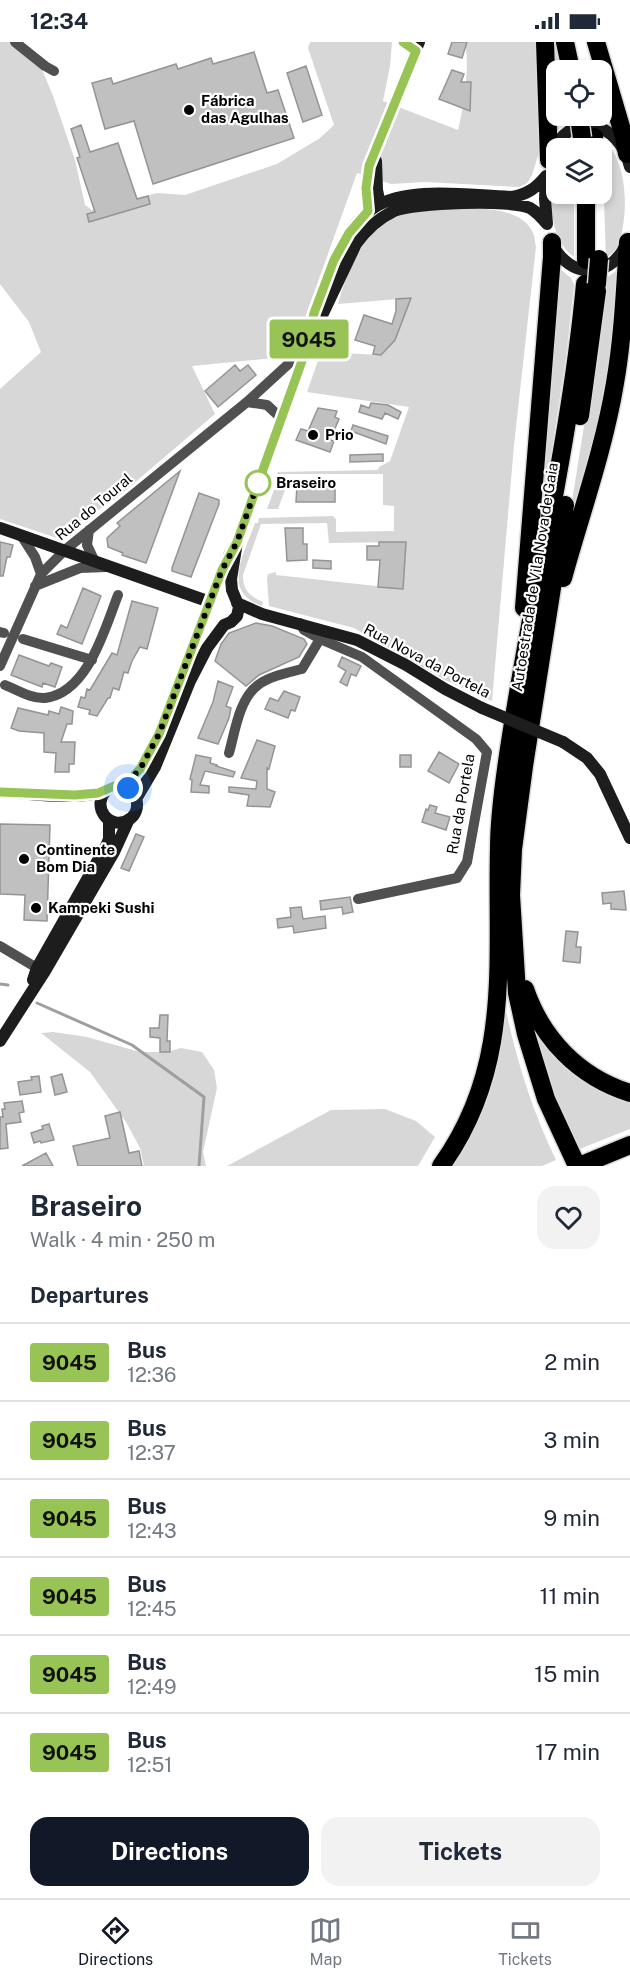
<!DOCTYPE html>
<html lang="en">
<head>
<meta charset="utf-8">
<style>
	body { margin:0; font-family:"Public Sans",sans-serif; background:#f2f2f3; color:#1f2937; height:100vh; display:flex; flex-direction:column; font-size:22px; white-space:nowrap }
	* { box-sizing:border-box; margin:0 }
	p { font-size:20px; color:#747a83 }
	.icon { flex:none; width:33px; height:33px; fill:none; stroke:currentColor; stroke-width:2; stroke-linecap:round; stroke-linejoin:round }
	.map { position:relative; height:1124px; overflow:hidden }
	.panel { display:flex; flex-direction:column; background:#fff; flex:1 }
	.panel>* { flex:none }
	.badge { padding:0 12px; border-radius:4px; font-size:21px; line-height:39px }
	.fabs { position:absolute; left:546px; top:18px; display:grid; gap:12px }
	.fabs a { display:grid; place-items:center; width:66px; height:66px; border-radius:12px; background:#fff; box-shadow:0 3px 9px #0003; font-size:30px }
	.you { position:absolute; width:30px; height:30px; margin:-15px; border:4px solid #fff; border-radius:50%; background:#1a73e8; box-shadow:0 0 0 9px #1a73e833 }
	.map>.badge { position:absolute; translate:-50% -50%; box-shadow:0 0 0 3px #fff }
	h2 { padding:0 30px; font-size:22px; line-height:54px }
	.round { display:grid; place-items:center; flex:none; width:63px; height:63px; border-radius:18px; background:#f2f2f3 }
	.headline { display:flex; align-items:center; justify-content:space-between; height:102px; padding:0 30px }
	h1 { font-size:28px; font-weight:700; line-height:45px }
	.cta { display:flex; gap:12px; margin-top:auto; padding:12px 30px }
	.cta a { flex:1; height:69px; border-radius:18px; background:#111827; color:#fff; font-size:24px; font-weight:700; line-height:69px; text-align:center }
	.cta a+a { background:#f2f2f3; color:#1f2937 }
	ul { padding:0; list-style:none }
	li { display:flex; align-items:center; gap:18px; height:78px; padding:0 30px; border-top:2px solid #e0e1e3 }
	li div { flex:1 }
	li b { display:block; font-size:22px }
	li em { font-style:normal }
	li .badge { min-width:66px; font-weight:700; text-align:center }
	.status { display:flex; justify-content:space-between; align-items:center; height:42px; padding:0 30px; background:#fff; direction:ltr }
	.status svg { height:16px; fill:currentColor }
	.dock { display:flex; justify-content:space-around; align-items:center; height:84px; border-top:2px solid #e0e1e3; background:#fff; font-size:16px; color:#747a83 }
	.dock a { display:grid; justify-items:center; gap:3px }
	.dock .selected { color:#111827 }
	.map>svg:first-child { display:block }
	.green { fill:#d7d7d7 }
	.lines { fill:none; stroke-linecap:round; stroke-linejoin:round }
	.stream { stroke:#9e9e9e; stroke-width:3 }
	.building { fill:#c0c0c0; stroke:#949494; stroke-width:1.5 }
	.highway-casing { stroke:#dbdbdb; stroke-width:21 }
	.street { stroke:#505050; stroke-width:10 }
	.secondary { stroke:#1d1d1d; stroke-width:12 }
	.highway { stroke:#000; stroke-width:18 }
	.highway-bridge-casing { stroke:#dbdbdb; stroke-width:21; stroke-linecap:butt }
	.secondary-bridge { stroke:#1d1d1d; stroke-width:12 }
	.highway-bridge { stroke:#000; stroke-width:18 }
	.line-casing { stroke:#fff; stroke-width:14 }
	.line { stroke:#98c455; stroke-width:9 }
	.walk { stroke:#000; stroke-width:6; stroke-dasharray:0 10.8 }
	.poi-dot { fill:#000; stroke:#fff; stroke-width:2 }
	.stop-dot { fill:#fff; stroke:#98c455; stroke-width:3 }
	.labels { text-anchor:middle; stroke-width:4.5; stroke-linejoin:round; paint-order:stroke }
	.poi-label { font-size:15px; font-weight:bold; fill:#000; stroke:#fff; text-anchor:start }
	.stop-label { font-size:15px; font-weight:bold; fill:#000; stroke:#fff; text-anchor:start }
	.street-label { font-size:15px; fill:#000; stroke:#fff }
</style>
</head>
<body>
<div class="status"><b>12:34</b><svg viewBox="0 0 49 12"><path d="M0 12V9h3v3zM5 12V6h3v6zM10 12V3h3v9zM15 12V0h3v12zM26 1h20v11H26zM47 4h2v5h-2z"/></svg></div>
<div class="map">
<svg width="630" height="1124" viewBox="0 0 630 1124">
	<rect width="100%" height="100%" fill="#fff"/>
	<path class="green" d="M0,0H14L37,15L53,54L75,118L85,163L92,168L157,151L185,153L277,122L320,96L334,83L308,6L310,0H392L390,24L383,59L458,88C464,63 470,26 465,0H535L541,104L532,133L527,141L519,145L425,140L391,142L357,131L297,298L284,315L192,324L215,372L119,454L57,496L0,477V347L41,310L29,280L0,242Z
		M550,0H557L562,28H556V74H569V76L553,88Z
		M602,97C629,116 630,179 616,207C613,210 609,214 606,217Z
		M556,122V152H574V215C547,195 549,151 556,122Z
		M432,167C460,168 520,159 533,191C535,195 535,201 536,205L514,403L492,659L445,638L354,586L269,564L267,537L268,532L276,530V533L403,547L406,500L329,501L327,481L261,482L243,533C243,548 249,554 263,560L262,564C220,550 245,510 255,481H258L259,476L333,474L336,477V490L394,489V464L383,463V432H277L278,430L378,428L379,425L390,419L409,365L307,350L321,310L381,313L395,298L410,256L338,262C348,226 363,189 400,173C409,169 422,169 432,167Z
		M554,222L571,236L574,243L566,315L539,491Z
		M619,227H621L604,366L565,503L591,340L606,236Z
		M278,437H289L278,467H267L274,448L280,447V442L277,441Z
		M503,954C514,1011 531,1066 556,1118L542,1124H446Z
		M534,980L630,1055V1087L577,1108L536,1009Z
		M53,990L87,995L140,1010H167L181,1006L202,1010L214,1028L217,1046L203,1110L206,1124H144L140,1106L126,1080L90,1030L41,991Z
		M385,1067L416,1079L435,1095L418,1124H227L331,1068Z"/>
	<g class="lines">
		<path class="stream" d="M0,942L8,943
			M37,961L132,1003L204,1055L199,1124"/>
	</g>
	<path class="building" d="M452,0H467L462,16L448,12Z
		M254,10L267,51L278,48L294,96L153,142L134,79L105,87L92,41L111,36L113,42L176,22L178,27L211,16L213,22Z
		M306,24L322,73L303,80L287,31Z
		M452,28L464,32L461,40H471L470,69L439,57Z
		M81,83L90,110L118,101L137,157L148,154L150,162L89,180L87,172L95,170L77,116L80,115L71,87Z
		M411,256L395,298L381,313L373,312L375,304L355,298L364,273L392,282L396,269V257Z
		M235,323L240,329L248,323L256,333L218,365L205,349Z
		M371,361L388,363L401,370L398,377L385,371L382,377L359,370L361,363L369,366Z
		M318,366L337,369L335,375L339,377L330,398L334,399L330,410L296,398L301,387L308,389Z
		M353,383L388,394L386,402L351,389Z
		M383,412V419L350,420V413Z
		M180,429L146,521L122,513L123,511L108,505L107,496L120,484L117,481Z
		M316,440L335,441V460H296L297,443H316Z
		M199,451L219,458V462L191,535L172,529V526Z
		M285,486H303V502H307V518L287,519Z
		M0,500L13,503L10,515H7L3,534H0Z
		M379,500H406L403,547L378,545L380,518H367V504H379Z
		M313,518L331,519V527L313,526Z
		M83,546L101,554L82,602L57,592L61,583L67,586Z
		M132,559L158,566L147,607L140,605L132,619L128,631L124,630L119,648L113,646L110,656H108L97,674L89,672L90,668L78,665L81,655L85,656L87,647L90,648L112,611L117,613Z
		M256,581L272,584L304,597L307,602L299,615L259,633L246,644L215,619L221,602L229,591Z
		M19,613L49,624L51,621L62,625L55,645L43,641L42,645L11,633Z
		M342,615L361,624L356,634L351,632L347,644L340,640L346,629L338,624Z
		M218,639L233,645L226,664L231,666L229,676L218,702L198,696L213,660Z
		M284,649L300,655L295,669L291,668L288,676L265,667L270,656L278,659Z
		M61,665L73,669L72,682H67L61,700H75L74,722H69V730H55L56,711L44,710V691L19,689L11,686L18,666L48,673L49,669L59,672Z
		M257,698L275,704L269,727L267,726V747L275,750L270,765L247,764L249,753L229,750V745L256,747L257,739L241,736Z
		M439,710L459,722L449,741L428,729Z
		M196,713L211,716L210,721L217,723L216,724L235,730L233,735L205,729L200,743L209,744V751L191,750L192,738L190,737Z
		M400,713H411V725H400Z
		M430,763L437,765L435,771L450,775L446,788L422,780L426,767L428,768Z
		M0,782L50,783L47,879L24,878L25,853L0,852Z
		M136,792L144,795L129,829L121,826Z
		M624,849L626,868L611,867V861L603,862L602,851Z
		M350,855L353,870L343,872L342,865L321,868L320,859Z
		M301,865L303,877L325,874L326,886L294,891L293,884L278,886L277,877L291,875L290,866Z
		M566,889L578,890L576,905H581L580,921L563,919Z
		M160,973H168L167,999H170V1010H160V996L150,995V986H159Z
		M62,1032L67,1050L55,1053L51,1035Z
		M39,1034L41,1050L20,1053L18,1040L32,1038L31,1035Z
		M22,1059L24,1070L19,1071L21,1080L6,1082L8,1106L0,1107V1075H3L2,1067H5L4,1061Z
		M120,1070L129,1111L139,1109L142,1124H78L73,1104L110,1096L105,1074Z
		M49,1082L54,1098L41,1101L40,1099L34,1101L31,1091L43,1087L42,1084Z
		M46,1111L53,1124H22Z"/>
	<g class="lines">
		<g class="highway-casing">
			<path id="highway" d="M545,0L549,118
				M565,0L571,28
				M596,0L624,95L627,112
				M594,95L595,106
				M586,152V218
				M580,374L597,249
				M565,463L524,724L513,807L511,853L517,951L526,992L546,1057L577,1124
				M563,536C581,471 604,407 615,341C623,295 625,247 628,200
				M524,566L552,215V200
				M525,947C542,997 579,1035 630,1051
				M441,1124C513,1024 496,920 499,806C499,777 503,748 507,720C530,560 570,403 585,242
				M579,1124L630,1103"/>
		</g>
		<path class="street" d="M15,0L45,24L54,29
			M247,360L267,363L281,376
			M89,488L87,503L95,520
			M21,493L35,515L41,532
			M35,544L80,526L106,525
			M300,581L304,588L320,597L362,615L476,697L487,710L467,820L457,836L358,857
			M0,590L4,591
			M23,597L92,618
			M0,624L41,532L65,508L247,360L307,305
			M5,643C17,648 32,657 45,656C88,651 105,586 118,553
			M229,711C235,690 239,657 258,643C270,634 287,631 302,627L320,597
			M0,904L37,926"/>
		<path class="secondary" d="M403,0L415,9
			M551,114C569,66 619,78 630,125
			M376,119L377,148L380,162
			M546,134L545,157L547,182
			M368,169L366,146L369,124L419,0
			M552,202C570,236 608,239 626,203
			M311,285C321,247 340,186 375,165C389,156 408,153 424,152C453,150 483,154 512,155C528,152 536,146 546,134
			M0,486L210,560
			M237,561L262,572L357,598L406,623L445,647L482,666
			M563,700L587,716L600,732L630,796
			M124,744L140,727L159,692L222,528L230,511
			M0,750C28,751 71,758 97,751C106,749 113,741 123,744C138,748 142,768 130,777C110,791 88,763 109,746
			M136,757L155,725L190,639L207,606L224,583L231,580L237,574L239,565L232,548L231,537L237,500L307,305L356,202C366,188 377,177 394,169C414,161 511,157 530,166C537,170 542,176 547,182
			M33,938L37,926L106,804L109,797V778
			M0,999L45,929L77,874L114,810L129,777"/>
		<use href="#highway" class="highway"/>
		<g class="highway-bridge-casing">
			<path id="highway-bridge" d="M579,74L582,96
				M597,242L599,217"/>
		</g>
		<path class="secondary-bridge" d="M482,666L563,700"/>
		<use href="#highway-bridge" class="highway-bridge"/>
	</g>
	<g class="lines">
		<g class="line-casing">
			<path id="line" d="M0,750L75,753L98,751L114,744H124L140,727L159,692L222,528L237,500L307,305L314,271L334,218L349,191L368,169L366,146L369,124L416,9L403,0"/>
		</g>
		<use href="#line" class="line"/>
		<path class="walk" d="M128,746L124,744L140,727L159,692L222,528L237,500L258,441"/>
	</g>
	<g class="poi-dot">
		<circle cx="189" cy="68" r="6"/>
		<circle cx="313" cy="393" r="6"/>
		<circle cx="24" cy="817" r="6"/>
		<circle cx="36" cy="866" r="6"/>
	</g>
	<circle class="stop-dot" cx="258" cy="441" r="12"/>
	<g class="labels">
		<g class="poi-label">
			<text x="201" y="64">Fábrica<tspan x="201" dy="17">das Agulhas</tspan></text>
			<text x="325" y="398">Prio</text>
			<text x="36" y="813">Continente<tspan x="36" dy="17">Bom Dia</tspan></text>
			<text x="48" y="871">Kampeki Sushi</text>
		</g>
		<g class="stop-label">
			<text x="276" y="446">Braseiro</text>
		</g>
		<g class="street-label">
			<text transform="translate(94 465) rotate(-40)" y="5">Rua do Toural</text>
			<text transform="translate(535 535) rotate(-81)" y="5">Autoestrada de Vila Nova de Gaia</text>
			<text transform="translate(427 619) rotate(28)" y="5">Rua Nova da Portela</text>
			<text transform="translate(461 762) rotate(-80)" y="5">Rua da Portela</text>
		</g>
	</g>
</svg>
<div class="fabs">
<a><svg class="icon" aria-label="locate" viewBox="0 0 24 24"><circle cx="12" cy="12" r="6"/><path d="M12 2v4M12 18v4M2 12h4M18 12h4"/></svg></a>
<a><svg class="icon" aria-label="layers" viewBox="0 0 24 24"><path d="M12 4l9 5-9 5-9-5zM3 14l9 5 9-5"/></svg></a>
</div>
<div class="you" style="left:128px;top:746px"></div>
<b class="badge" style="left:309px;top:297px;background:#98c455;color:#111">9045</b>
</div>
<section class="panel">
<div class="headline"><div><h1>Braseiro</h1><p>Walk · 4 min · 250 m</p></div><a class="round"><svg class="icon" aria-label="heart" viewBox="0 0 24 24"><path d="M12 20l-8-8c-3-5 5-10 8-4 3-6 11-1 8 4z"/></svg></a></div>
<h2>Departures</h2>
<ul>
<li><span class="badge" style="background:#98c455;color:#111">9045</span><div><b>Bus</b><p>12:36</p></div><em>2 min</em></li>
<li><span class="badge" style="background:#98c455;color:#111">9045</span><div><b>Bus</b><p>12:37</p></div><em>3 min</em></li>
<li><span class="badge" style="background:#98c455;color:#111">9045</span><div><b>Bus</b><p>12:43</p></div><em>9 min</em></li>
<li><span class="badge" style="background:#98c455;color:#111">9045</span><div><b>Bus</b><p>12:45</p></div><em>11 min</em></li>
<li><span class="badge" style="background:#98c455;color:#111">9045</span><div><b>Bus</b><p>12:49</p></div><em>15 min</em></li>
<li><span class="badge" style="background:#98c455;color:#111">9045</span><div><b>Bus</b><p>12:51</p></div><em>17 min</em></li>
</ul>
<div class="cta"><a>Directions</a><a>Tickets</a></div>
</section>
<nav class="dock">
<a class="selected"><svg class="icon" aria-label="directions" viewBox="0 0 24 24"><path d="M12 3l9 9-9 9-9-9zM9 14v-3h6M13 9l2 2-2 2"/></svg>Directions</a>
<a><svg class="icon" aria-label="map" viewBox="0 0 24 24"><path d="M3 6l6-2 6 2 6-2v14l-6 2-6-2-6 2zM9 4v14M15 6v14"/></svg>Map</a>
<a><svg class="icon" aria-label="tickets" viewBox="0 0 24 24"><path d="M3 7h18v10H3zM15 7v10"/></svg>Tickets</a>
</nav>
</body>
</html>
